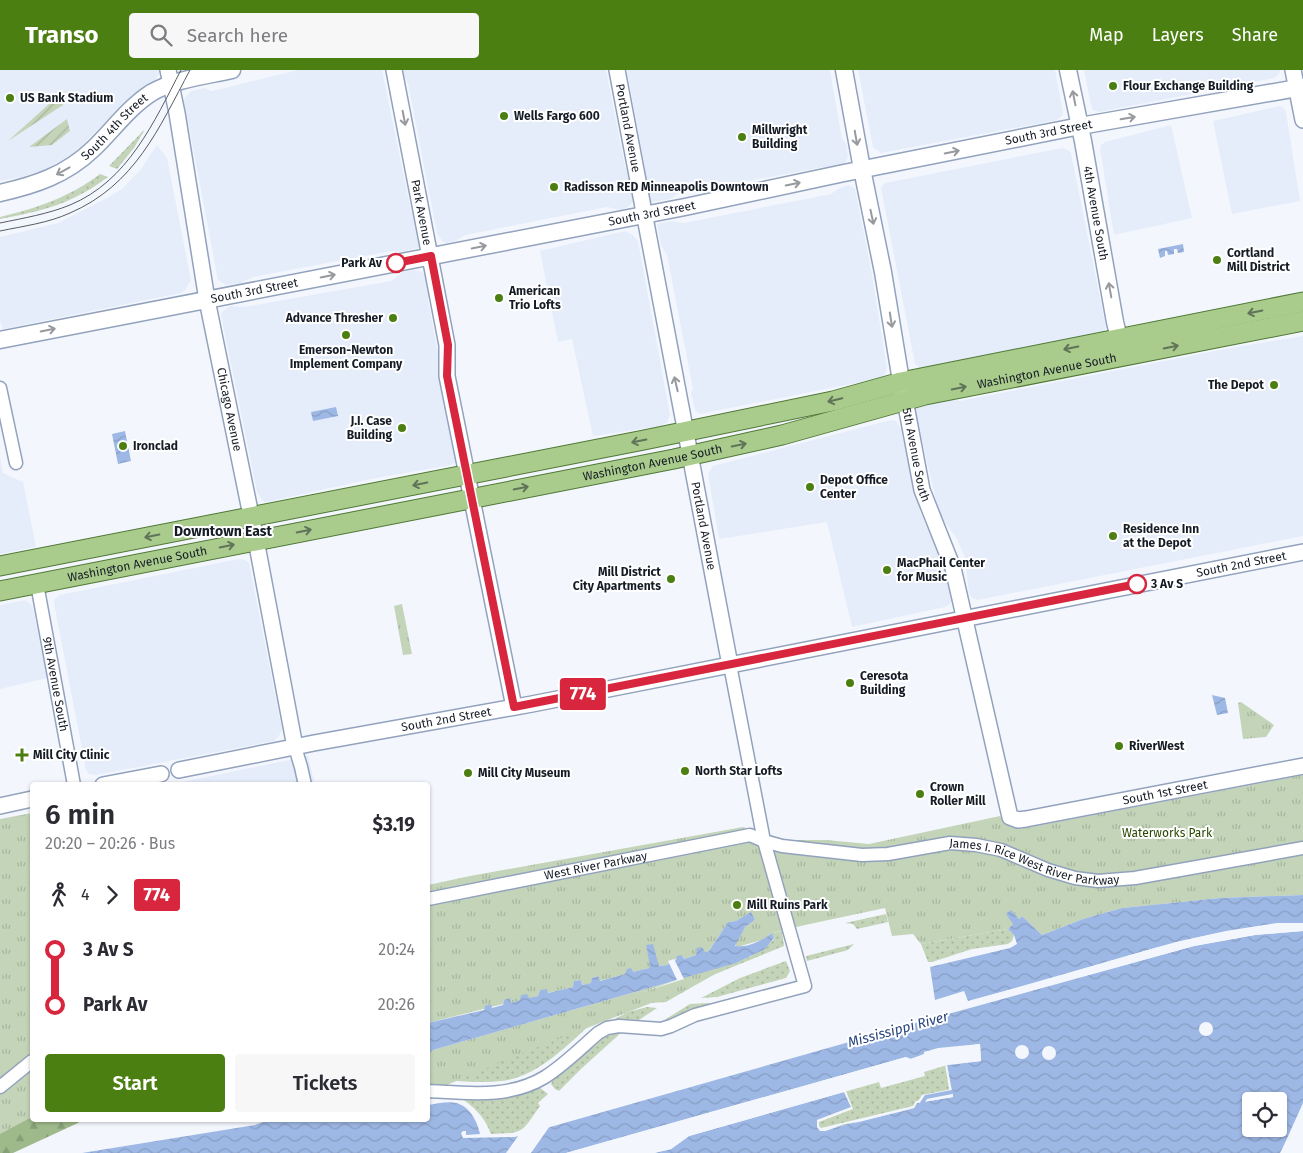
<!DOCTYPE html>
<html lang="en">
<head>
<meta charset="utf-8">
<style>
	body { margin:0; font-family:"Fira Sans",sans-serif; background:#f7f7f7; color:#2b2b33; height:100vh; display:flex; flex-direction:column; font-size:19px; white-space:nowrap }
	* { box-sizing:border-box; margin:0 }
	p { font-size:16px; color:#7c7c81 }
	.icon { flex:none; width:28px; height:28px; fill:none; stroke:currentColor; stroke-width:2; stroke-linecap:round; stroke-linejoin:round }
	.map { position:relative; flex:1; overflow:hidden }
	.sheet { position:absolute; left:30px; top:712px; width:400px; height:340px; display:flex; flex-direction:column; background:#fff; border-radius:5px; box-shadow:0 1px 4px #0004 }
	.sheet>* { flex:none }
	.badge { padding:0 10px; border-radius:4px; font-size:18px; line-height:32px }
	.buttons { position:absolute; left:1242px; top:1022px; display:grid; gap:10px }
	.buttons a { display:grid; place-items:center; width:45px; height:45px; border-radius:5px; background:#fff; box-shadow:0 1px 4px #0004; font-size:25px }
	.map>.badge { position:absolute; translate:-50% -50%; box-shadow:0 0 0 2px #fff }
	.legs { display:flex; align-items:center; gap:8px; height:55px; padding:0 15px; font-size:16px }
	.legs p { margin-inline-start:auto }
	.summary { display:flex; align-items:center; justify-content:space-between; height:85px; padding:0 15px }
	h1 { font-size:28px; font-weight:600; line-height:38px }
	.action { display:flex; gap:10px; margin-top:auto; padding:10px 15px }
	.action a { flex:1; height:58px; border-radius:5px; background:#4b7f12; color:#fff; font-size:20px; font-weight:600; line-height:58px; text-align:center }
	.action a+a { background:#f7f7f7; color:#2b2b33 }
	ul { padding:0 15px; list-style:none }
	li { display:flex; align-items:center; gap:18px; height:55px; font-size:19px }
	li i { display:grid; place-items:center; width:8px; height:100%; margin:0 6px; background:currentColor }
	li i::after { content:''; width:12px; height:12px; margin:-6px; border:4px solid; border-radius:50%; background:#fff }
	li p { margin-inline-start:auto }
	li:first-child i { background:linear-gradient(#0000 50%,currentColor 0) }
	li:last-child i { background:linear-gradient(currentColor 50%,#0000 0) }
	header { display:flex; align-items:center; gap:30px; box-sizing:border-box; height:70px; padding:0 25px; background:#4b7f12; color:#fff }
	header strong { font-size:24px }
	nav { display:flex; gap:28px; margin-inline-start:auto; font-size:18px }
	.search { width:350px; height:45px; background:#f7f7f7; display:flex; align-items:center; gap:12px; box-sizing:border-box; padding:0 18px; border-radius:5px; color:#7c7c81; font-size:19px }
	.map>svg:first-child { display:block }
	.built { fill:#e5edfb }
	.grass { fill:url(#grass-dots) }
	.forest { fill:url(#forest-firs) }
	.park { fill:url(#park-tufts) }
	.garden { fill:url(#garden-furrows) }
	.water { fill:url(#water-waves); fill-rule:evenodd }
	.pier { fill:#f3f7fd }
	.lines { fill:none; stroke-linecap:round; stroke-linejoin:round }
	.stream { stroke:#9eb8e5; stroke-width:4 }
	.minor-casing { stroke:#92a2bd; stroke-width:15 }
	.tertiary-casing { stroke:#92a2bd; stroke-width:18 }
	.secondary-casing { stroke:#92a2bd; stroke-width:19 }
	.primary-casing { stroke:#507836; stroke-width:21 }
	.minor { stroke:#fff; stroke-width:12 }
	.tertiary { stroke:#fff; stroke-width:15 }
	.secondary { stroke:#fff; stroke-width:16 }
	.primary { stroke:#a9cb8c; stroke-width:19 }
	.tram { stroke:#565b64; stroke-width:1 }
	.oneway { stroke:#96999d }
	.oneway2 { stroke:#607459 }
	.line-1-casing { stroke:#fff; stroke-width:11 }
	.line-1 { stroke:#d7263d; stroke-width:8 }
	.poi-dot { fill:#4b7f12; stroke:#fff; stroke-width:2 }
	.stop-1-dot { fill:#fff; stroke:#d7263d; stroke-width:2.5 }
	.labels { text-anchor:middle; stroke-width:4; stroke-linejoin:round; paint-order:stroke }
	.poi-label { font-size:12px; font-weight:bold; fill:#161c26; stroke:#fff; text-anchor:start }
	.street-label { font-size:12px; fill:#161c26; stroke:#fff }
	.stop-label { font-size:12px; font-weight:bold; fill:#161c26; stroke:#fff; text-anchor:end }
	.park-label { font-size:12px; fill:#284902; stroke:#fff }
	.neighbourhood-label { font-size:14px; font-weight:bold; fill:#161c26; stroke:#fff }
	.water-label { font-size:14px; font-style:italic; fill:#27457d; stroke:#fff }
</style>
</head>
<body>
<header>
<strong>Transo</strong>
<div class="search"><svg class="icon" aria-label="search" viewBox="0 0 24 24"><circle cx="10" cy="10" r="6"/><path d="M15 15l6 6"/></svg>Search here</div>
<nav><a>Map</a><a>Layers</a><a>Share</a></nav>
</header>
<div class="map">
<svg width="1303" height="1083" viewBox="0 0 1303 1083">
	<defs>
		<pattern id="grass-dots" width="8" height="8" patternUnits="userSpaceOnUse" patternTransform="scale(1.25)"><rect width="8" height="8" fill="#c3d4b8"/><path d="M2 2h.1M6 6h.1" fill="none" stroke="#a7b59e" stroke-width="1.8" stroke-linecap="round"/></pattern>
		<pattern id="forest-firs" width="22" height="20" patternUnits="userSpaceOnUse" patternTransform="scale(1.25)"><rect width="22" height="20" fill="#9eba8b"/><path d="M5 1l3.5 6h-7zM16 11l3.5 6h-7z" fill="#879f78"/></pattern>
		<pattern id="park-tufts" width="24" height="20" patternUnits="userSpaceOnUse" patternTransform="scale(1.25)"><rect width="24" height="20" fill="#c3d4b8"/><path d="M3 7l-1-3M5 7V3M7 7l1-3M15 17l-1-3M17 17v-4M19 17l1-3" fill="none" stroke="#a7b59e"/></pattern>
		<pattern id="garden-furrows" width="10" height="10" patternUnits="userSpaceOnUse" patternTransform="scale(1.25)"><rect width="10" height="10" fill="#c3d4b8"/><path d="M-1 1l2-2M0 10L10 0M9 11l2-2" fill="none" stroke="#a7b59e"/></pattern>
		<pattern id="water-waves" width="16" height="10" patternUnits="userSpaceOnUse" patternTransform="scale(1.25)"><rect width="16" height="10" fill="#9eb8e5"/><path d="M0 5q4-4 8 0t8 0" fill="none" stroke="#879ec4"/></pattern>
	</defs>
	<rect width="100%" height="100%" fill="#f3f7fd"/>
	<path class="built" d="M0,0H160V2L154,12L133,24L82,76L71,85L44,100L21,107L0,111Z
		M298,0H382L411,141L417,152L422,177L401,182L391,181L253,207L241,213L226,215L218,210L184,31L185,28L191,21L204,18L212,21Z
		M400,0H606L625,97L630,107L635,127L633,132L628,137L621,140L607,137L465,165L455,171L446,173L442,171L437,163L408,13Z
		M627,0H830L842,69L846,74L848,86L846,92L843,94L829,98L824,97L677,124L670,129L652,132L647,128L644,107L645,99Z
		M858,0H1055L1063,43L1061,47L1057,50L881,83L873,77Z
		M1084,0H1280L1279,4L1274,8L1099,42L1093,40L1091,36Z
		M1280,36L1284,38L1286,42L1300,131L1232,144L1213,51Z
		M1171,55L1192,148L1114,165L1100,79L1101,75L1105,72Z
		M157,75L167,88L191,210L185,220L181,223L3,259L0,251V167L58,153L105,129L122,119L141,99Z
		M1062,78L1068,80L1071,83L1106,258L1102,265L921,299L915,294L881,118L885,113Z
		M849,115L855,119L871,199L887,298L885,304L881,308L700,344L695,340L691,323L693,319L667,185L661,175L657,154L671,151L684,153L831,124L840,118Z
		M625,161L633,165L638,171L670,345L667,352L661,356L593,366L572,269L558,272L540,181Z
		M414,200L420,201L427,206L430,220L428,230L458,390L451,395L371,409L267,432L263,431L257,422L221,245L222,242L230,236L244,237L391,211L403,202Z
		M1303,266V466L978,530L972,528L969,523L965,488L957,469L939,444L916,344V337L943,328L960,331L1236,277Z
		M891,350L896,351L900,357L921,444L938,483L953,528L950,534L945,537L852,557L827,452L719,469L708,404L713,396Z
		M0,387L3,403L23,412L36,477L0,484Z
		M239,489L245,490L249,493L282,660L279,666L274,671L96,705L89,704L86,700L54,533L55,529L60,525Z
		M25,530L31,534L33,539L47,608L0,619V535Z
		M308,686L315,715H168Z"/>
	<path class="grass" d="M145,59L134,78L117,99L109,96Z
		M100,104L108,107C72,134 43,141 0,149V147C37,138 70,127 100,104Z
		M886,844L888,852L857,859L853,854L845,853Z
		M1008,859L1014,865L1012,871L1008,874L972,879L932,892H928L921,874Z
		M782,861L784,876L713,905L666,932L651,933C660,925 674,910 685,907C716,895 750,895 774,869L772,863Z
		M854,874L848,880L807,891L806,886Z
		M786,891L790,901L786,908L717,927L701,928L740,908Z
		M709,933V934L658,954L690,934Z
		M647,937L657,938L639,950L615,949L628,942Z
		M590,955C564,978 537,1007 501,1011C477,1014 451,1010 428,1009Z
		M615,961H623L582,998L559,1021L555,1019L551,1014C554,1007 560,1005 565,1001C583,987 595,971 615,961Z
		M947,995L952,1019L922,1025L914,1038L820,1061L817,1050L844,1022L879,1012L881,1018L925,1006L924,1002Z
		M539,1017L548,1024L538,1033L540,1036C521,1063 525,1063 491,1064C484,1046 476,1039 461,1028C490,1029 511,1029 539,1017Z"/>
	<path class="forest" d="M32,1010V1050H81L78,1053L13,1083H0V1051Z"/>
	<path class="park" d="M402,534L412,584L403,585L394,536Z
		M1241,632L1274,655L1266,667L1243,669L1238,633Z
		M1303,705V825L1220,828L1122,838L1083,849L1042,865L1022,846L1008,859L921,874L913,864L892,866L885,838L805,855L772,863L762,870L737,877L735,874L745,857L755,850L751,843L736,851L728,852L709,881L705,882L697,879L696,885L684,889L682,885L667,895L658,896L646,875L651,896L649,898L599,911L597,906L592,908V913L582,915L581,910L575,911L573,917L547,923L540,920L538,926L511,933L510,929L504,930L503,934L428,953V815L470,806L743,757L787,770H826L869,774L1000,746C1005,754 1011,757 1020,759Z
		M32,743V1047L0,1064V749Z
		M736,893L685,920L520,984L428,1023V985L433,980Z"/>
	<path class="garden" d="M59,25L63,35L8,71Z
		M67,49L70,61L52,75L29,77Z"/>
	<path class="water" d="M1183,174L1184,182L1178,183L1177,179H1174V184L1168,185L1167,181H1165V186L1160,188L1158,179Z
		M336,337L338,346L313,351L311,342Z
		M125,361L131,391L118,394L112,364Z
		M1212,625L1225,628L1228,643L1217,645Z
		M1303,825V853C1229,855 1157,877 1086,898C1047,910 1008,920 968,931L964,921L935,930L930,897L1010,878L1017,874L1014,865L1008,859L1013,854L1006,844L1011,840L1019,849L1022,846L1042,865L1083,849L1122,838L1220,828Z
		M751,842L755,850L745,857L735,876C748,878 761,871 772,863L774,868L765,879L736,893L433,980L428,985V953L484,940L485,936L491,934L492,938L503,935L504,930L510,928L511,933L520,930L521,925L527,924L529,928L538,926L540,920L547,919L548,923L573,917L574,911L581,910L582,915L591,913L592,908L598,906L600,911L625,904L627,899L631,898L633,902L649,898L650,896L646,875L653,874L659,896L667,895L676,890L677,886L682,885L684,889L696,885L697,878L702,877L705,882L709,881L728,852L736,851Z
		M1303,861V1083H655L671,1079L689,1066L844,1022L851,1037L817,1050V1057L825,1061C854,1051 885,1046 914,1038L917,1033L953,1027L947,995L981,991L980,974L924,982L925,984L910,989L906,987L566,1083H82L255,1055L268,1050H428V1035C436,1034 448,1031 456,1033C470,1036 478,1053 480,1064L466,1065V1061H463L461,1063L463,1068L515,1067L930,949L1194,876L1255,865ZM1251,1031H1279V1059H1251Z"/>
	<path class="pier" d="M1277,853H1303V855L1277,856L1198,869L969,933L966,932L1176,872L1226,861Z
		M1303,858V861L1255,865L1194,876L938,946L937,944L1193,874L1255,863Z
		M674,889L684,909L640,923L677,910L668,891Z
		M1199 959a7 7 0 1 1 14 0a7 7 0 1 1-14 0Z
		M980,974L981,991L947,995L953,1027L917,1033L914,1038L859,1052L844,1054L825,1061H820L817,1057V1050L851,1037L844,1022L689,1066L671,1079L652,1083L654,1081L670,1076L688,1064L844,1019L846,1021L853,1039L819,1052V1056L821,1058L913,1036L916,1031L950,1025L945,994L979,988L977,977L938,981L911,991L906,990L575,1083H566L906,987L911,989L924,984V982L938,978Z
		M1015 982a7 7 0 1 1 14 0a7 7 0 1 1-14 0Z
		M1042 983a7 7 0 1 1 14 0a7 7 0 1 1-14 0Z
		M1303,1033V1083H1280L1284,1075Z
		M552,1053L531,1083H506L521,1062Z"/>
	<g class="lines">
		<path class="stream" d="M922,1033L926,1027L952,1022"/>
		<g class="minor-casing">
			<g id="minor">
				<path d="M0,318L16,393"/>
				<path id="s1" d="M37,514L74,715"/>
				<path d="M295,677L301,697L305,715"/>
				<path id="s2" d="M428,829L750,765L764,771L782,776L862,785L888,784L950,773L976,775L1001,780L1048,800L1075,808L1098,811L1135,808L1303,778"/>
				<path d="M0,1017L32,991"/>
				<path d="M428,1021C467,1023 509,1029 545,1007C564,995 581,978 598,963L607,958L619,956L661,959L671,956L695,945L805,916L764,771L730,595"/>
			</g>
		</g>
		<g class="tertiary-casing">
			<g id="tertiary">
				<path id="s3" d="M168,0L177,43L207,230L256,470L295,677"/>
				<path id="s4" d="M394,0L447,275V306L514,637"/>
				<path id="s5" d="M617,0L730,595"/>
				<path d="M1293,0L1303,50"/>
				<path id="s6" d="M905,330L922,420L953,498L1010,747L1018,750L1026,749L1303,696"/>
				<path id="s7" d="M179,700L314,673L532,634L1303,482"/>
				<path d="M103,715L161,704"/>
				<path d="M0,736L32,729"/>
			</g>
		</g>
		<g class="secondary-casing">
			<g id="secondary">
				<path d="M844,0L862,99L883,202L903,323"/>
				<path id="s8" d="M1068,0L1083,71L1115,252L1122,280"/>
				<path id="s9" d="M0,123C35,115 66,105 93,79C112,61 128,38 151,23C175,9 205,6 232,0"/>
				<path id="s10" d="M0,270L685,137L844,103L1080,56L1303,17"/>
			</g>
		</g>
		<g class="primary-casing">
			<g id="primary">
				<path d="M0,496L644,370L833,331L901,312L1303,232"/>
				<path id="s11" d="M0,521L674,389L782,365L925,325L1303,251"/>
			</g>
		</g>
		<use href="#minor" class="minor"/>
		<use href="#tertiary" class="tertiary"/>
		<use href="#secondary" class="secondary"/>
		<use href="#primary" class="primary"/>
		<path class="tram" d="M0,153C24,148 48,144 70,135C128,111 154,52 181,0
			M0,161C24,156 48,153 70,143C135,115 159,58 190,0"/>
	</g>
	<defs><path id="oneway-shaft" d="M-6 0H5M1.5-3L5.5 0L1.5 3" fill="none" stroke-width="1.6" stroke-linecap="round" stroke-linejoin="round" transform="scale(1.25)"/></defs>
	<g class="oneway">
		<use href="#oneway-shaft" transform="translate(1074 28) rotate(-101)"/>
		<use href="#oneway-shaft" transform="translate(404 48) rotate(79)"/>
		<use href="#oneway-shaft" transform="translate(1128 48) rotate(-10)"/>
		<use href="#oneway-shaft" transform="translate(856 68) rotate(80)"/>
		<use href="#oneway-shaft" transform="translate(952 82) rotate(-11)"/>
		<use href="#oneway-shaft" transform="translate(63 101) rotate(151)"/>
		<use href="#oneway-shaft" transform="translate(793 114) rotate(-12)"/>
		<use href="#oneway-shaft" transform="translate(872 147) rotate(78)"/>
		<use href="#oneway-shaft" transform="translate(479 177) rotate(-11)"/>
		<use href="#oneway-shaft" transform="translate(328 206) rotate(-11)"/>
		<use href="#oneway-shaft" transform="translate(1110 220) rotate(-100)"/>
		<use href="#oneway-shaft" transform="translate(891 250) rotate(81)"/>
		<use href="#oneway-shaft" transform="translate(48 260) rotate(-11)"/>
		<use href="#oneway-shaft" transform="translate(676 314) rotate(-103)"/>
	</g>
	<g class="oneway2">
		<use href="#oneway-shaft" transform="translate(1255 242) rotate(168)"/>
		<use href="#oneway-shaft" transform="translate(1171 277) rotate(-11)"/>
		<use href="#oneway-shaft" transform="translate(1071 278) rotate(168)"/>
		<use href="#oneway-shaft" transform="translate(959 318) rotate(-11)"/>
		<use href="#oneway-shaft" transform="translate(835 330) rotate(166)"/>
		<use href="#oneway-shaft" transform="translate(639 371) rotate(169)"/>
		<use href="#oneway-shaft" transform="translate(739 375) rotate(-12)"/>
		<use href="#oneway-shaft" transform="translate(420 414) rotate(168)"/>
		<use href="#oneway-shaft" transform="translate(521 418) rotate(-11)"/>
		<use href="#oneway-shaft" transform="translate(304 461) rotate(-11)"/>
		<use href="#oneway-shaft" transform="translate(152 466) rotate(169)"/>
		<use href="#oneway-shaft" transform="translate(227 476) rotate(-11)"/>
	</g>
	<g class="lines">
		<g class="line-1-casing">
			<path id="line-1" d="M396,193L431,186L448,275L447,306L514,637L1137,514"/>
		</g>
		<use href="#line-1" class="line-1"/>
	</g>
	<g class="poi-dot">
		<circle cx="1113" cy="16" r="5"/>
		<circle cx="10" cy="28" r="5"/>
		<circle cx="504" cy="46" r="5"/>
		<circle cx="742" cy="67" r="5"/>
		<circle cx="554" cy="117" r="5"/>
		<circle cx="1217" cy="190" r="5"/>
		<circle cx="499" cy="228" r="5"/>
		<circle cx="393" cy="248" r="5"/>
		<circle cx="346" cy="265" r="5"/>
		<circle cx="1274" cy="315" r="5"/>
		<circle cx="402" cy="358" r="5"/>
		<circle cx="123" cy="376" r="5"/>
		<circle cx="810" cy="417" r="5"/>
		<circle cx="1113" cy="466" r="5"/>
		<circle cx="887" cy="500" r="5"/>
		<circle cx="671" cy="509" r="5"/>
		<circle cx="850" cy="613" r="5"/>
		<circle cx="1119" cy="676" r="5"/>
		<path d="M19.5 677.5h5v5h5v5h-5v5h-5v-5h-5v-5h5z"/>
		<circle cx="685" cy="701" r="5"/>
		<circle cx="468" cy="703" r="5"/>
		<circle cx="920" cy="724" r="5"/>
		<circle cx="737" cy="835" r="5"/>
	</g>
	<g class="stop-1-dot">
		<circle cx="396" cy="193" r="9"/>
		<circle cx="1137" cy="514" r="9"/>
	</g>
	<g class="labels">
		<g class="poi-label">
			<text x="1123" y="20">Flour Exchange Building</text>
			<text x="20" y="32">US Bank Stadium</text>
			<text x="514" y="50">Wells Fargo 600</text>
			<text x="752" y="64">Millwright<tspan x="752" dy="14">Building</tspan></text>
			<text x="564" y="121">Radisson RED Minneapolis Downtown</text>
			<text x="1227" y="187">Cortland<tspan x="1227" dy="14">Mill District</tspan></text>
			<text x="509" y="225">American<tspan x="509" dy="14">Trio Lofts</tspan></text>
			<text x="383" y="252" text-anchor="end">Advance Thresher</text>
			<text x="346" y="284" text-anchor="middle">Emerson-Newton<tspan x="346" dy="14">Implement Company</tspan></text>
			<text x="1264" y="319" text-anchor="end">The Depot</text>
			<text x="392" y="355" text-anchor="end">J.I. Case<tspan x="392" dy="14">Building</tspan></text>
			<text x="133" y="380">Ironclad</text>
			<text x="820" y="414">Depot Office<tspan x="820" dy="14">Center</tspan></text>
			<text x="1123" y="463">Residence Inn<tspan x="1123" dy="14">at the Depot</tspan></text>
			<text x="897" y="497">MacPhail Center<tspan x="897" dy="14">for Music</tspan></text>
			<text x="661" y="506" text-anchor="end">Mill District<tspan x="661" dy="14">City Apartments</tspan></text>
			<text x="860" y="610">Ceresota<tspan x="860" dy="14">Building</tspan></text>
			<text x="1129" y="680">RiverWest</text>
			<text x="33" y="689">Mill City Clinic</text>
			<text x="695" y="705">North Star Lofts</text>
			<text x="478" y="707">Mill City Museum</text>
			<text x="930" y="721">Crown<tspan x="930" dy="14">Roller Mill</tspan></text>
			<text x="747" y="839">Mill Ruins Park</text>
		</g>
		<g class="street-label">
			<text dy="4" stroke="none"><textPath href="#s9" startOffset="135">South 4th Street</textPath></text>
			<text dy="4" stroke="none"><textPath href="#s5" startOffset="59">Portland Avenue</textPath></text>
			<text dy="4" stroke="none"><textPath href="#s10" startOffset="1069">South 3rd Street</textPath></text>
			<text dy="4" stroke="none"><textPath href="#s4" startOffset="145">Park Avenue</textPath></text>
			<text dy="4" stroke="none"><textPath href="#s10" startOffset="664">South 3rd Street</textPath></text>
			<text dy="4" stroke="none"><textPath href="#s8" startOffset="146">4th Avenue South</textPath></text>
			<text dy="4" stroke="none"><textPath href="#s10" startOffset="259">South 3rd Street</textPath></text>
			<text dy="4" stroke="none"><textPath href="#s11" startOffset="1070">Washington Avenue South</textPath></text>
			<text dy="4" stroke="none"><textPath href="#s3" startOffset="345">Chicago Avenue</textPath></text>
			<text dy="4" stroke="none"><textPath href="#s6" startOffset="56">5th Avenue South</textPath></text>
			<text dy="4" stroke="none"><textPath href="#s11" startOffset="665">Washington Avenue South</textPath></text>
			<text dy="4" stroke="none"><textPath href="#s5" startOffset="464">Portland Avenue</textPath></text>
			<text dy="4" stroke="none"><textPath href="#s7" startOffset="1082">South 2nd Street</textPath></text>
			<text dy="4" stroke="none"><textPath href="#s11" startOffset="140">Washington Avenue South</textPath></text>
			<text dy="4" stroke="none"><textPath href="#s1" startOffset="102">9th Avenue South</textPath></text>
			<text dy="4" stroke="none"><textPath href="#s7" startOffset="272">South 2nd Street</textPath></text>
			<text dy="4" stroke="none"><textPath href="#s6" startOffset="589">South 1st Street</textPath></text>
			<text dy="4" stroke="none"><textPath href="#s2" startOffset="619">James I. Rice West River Parkway</textPath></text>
			<text dy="4" stroke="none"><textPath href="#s2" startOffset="171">West River Parkway</textPath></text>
		</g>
		<g class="stop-label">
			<text x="382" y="197">Park Av</text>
			<text x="1151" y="518" text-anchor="start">3 Av S</text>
		</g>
		<g class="park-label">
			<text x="1167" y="767">Waterworks Park</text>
		</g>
		<g class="neighbourhood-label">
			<text x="223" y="466">Downtown East</text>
		</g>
		<g class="water-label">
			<text transform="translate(898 959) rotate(-15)" y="5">Mississippi River</text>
		</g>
	</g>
</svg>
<div class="buttons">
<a><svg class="icon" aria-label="locate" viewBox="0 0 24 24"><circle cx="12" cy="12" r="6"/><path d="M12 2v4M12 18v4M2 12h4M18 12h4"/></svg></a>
</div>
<b class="badge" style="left:583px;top:624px;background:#d7263d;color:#fff">774</b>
<section class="sheet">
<div class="summary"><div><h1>6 min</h1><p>20:20 – 20:26 · Bus</p></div><b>$3.19</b></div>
<div class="legs"><svg class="icon" aria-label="walk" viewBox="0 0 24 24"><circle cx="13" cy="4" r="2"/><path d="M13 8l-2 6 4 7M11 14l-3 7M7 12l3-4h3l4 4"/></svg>4<svg class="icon" aria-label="forward" viewBox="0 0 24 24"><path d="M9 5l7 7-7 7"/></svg><b class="badge" style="background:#d7263d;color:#fff">774</b></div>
<ul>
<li><i style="color:#d7263d"></i><b>3 Av S</b><p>20:24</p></li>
<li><i style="color:#d7263d"></i><b>Park Av</b><p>20:26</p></li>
</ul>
<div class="action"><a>Start</a><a>Tickets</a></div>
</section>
</div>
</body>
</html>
